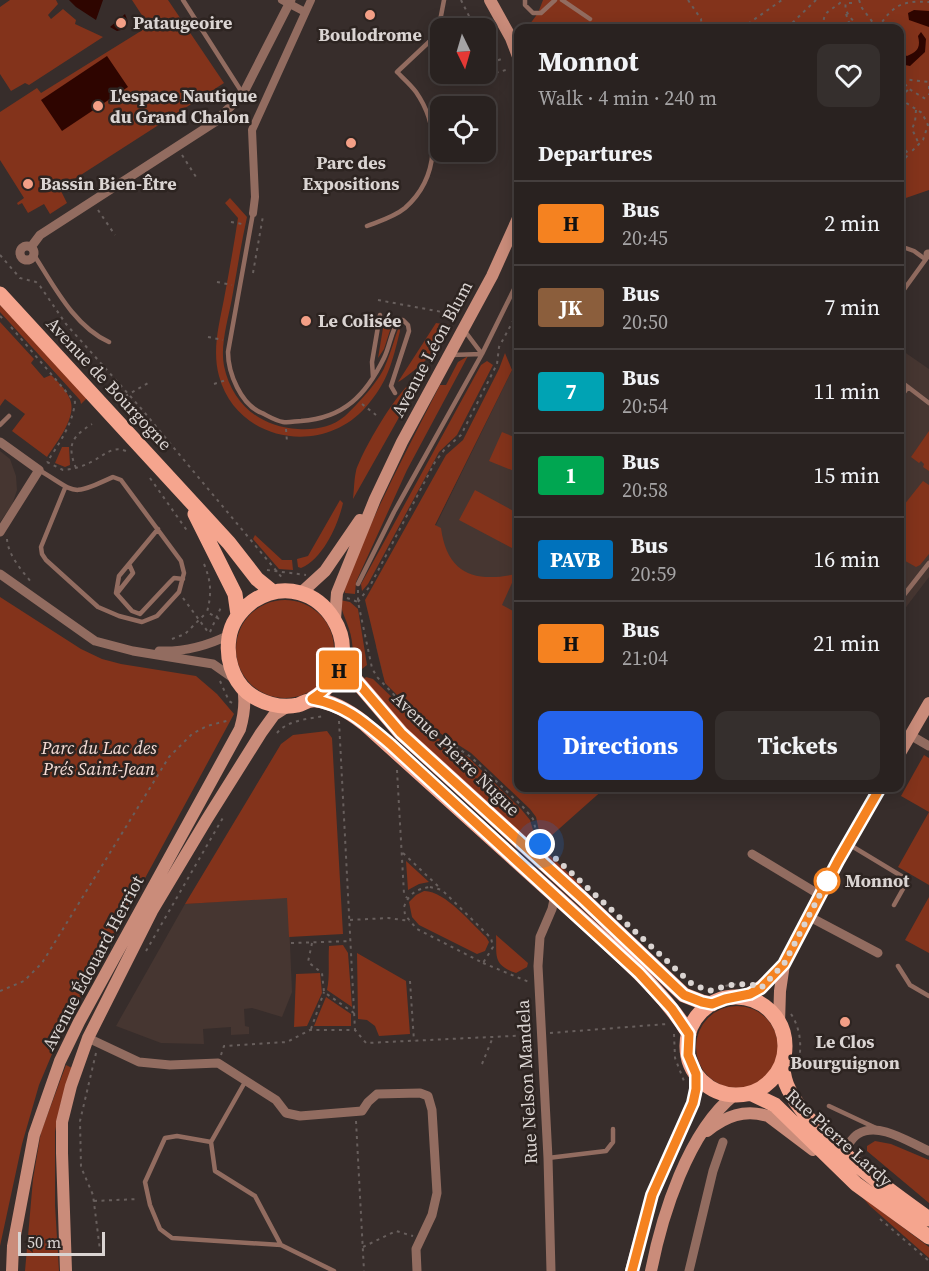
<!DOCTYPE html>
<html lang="en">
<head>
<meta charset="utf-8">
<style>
	body { margin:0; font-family:"Source Serif 4",serif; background:#352f2d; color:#f1f3f6; height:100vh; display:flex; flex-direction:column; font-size:22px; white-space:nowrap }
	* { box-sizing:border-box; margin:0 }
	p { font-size:20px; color:#a5a4a5 }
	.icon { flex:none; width:33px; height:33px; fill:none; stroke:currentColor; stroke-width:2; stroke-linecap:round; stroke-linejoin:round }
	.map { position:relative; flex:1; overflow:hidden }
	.panel { position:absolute; left:514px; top:24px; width:390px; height:768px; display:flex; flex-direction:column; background:#292220; border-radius:12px; box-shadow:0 3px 15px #0003,0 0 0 2px #453f3e }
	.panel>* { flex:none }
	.badge { padding:0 12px; border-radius:4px; font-size:21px; line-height:39px }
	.needle { width:39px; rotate:175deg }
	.fabs { position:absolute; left:430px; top:18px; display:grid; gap:12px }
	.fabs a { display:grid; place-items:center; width:66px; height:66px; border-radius:12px; background:#292220; box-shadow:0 3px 15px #0003,0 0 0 2px #453f3e; font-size:30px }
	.scale { position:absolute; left:18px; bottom:15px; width:87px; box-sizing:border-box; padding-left:6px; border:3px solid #dad4d2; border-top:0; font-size:16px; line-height:21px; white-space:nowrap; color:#dad4d2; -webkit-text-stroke:4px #2d2421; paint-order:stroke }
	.you { position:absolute; width:30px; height:30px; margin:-15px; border:4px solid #fff; border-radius:50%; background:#1a73e8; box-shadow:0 0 0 9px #1a73e833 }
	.map>.badge { position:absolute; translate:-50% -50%; box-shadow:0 0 0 3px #fff }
	h2 { padding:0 24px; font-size:22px; line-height:54px }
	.round { display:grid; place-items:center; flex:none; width:63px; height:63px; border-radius:12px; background:#352f2d }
	.summary { display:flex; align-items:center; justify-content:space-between; height:102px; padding:0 24px }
	h1 { font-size:28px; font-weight:700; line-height:45px }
	.primary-button { display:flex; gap:12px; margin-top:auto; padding:12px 24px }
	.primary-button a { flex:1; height:69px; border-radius:12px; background:#2563eb; color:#fff; font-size:24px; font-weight:700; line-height:69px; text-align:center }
	.primary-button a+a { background:#352f2d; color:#f1f3f6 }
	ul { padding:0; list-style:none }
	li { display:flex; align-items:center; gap:18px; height:84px; padding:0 24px; border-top:2px solid #453f3e }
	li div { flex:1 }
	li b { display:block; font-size:22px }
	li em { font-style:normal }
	li .badge { min-width:66px; font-weight:700; text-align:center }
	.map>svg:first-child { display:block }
	.built { fill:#463631 }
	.green { fill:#83331b }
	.water { fill:#2e0500 }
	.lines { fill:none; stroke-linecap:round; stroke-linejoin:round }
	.path { stroke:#685f5d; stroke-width:2; stroke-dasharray:3 4.5; stroke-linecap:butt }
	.service { stroke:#926c60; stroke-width:4.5 }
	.pedestrian { stroke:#926c60; stroke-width:8 }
	.minor { stroke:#926c60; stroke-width:9 }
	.secondary { stroke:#ca8c7a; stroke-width:12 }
	.primary { stroke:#f5a58e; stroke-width:15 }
	.line-casing { stroke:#fff; stroke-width:14 }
	.line { stroke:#f58220; stroke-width:9 }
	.walk { stroke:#dad4d2; stroke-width:6; stroke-dasharray:0 10.8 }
	.poi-dot { fill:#f39f86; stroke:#2d2421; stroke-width:2 }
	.stop-dot { fill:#fff; stroke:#f58220; stroke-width:3 }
	.labels { text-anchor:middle; stroke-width:5; stroke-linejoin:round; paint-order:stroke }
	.poi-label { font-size:18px; font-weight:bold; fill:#dad4d2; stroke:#2d2421; text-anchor:start }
	.street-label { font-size:18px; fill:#dad4d2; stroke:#2d2421 }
	.park-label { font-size:18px; font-style:italic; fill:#f4dbd4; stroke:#2d2421 }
	.stop-label { font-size:18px; font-weight:bold; fill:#dad4d2; stroke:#2d2421; text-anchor:start }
</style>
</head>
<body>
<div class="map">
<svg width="929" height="1271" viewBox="0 0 929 1271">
	<rect width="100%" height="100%" fill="#372d2b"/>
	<path class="built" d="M900,349L929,369V577L900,615Z
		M519,356V788H605L556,829L518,791L383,676L376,647Z
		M0,451L10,459L16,476L17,490L12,505L0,522Z
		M288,897L292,992L282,1017L252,1008L244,1009L245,1026L249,1027V1034L231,1035V1027L203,1029L204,1044L161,1043L116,1026L185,904Z"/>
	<path class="green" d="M10,0H56L58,4L48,15L51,19L63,9L76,20L75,24L103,37L29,85L25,83L11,91L0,74V7Z
		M132,0H168L224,83L73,180L74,183L61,191L67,203L50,214L44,204L28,213L22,203L18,205L17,203L24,198L0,160V112L37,88L41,93L149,26Z
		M543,0H929V190L900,200V28H527L538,13Z
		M230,198L247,217C241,244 237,271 232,298C228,320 220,345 224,366C232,404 260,427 298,429C316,430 332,427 345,416C358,404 379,381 385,366C391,353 394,339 399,327L400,331C392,363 388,382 365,408C321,457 236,441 219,376C212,350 219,325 224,299C229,272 234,245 238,218L225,203Z
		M0,305L88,397L81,404L80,400L0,312Z
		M385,316L394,318L384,349L378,358Z
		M0,322L34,359L31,363L44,378L51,375C57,381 65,388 69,397C79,415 57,442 47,457L12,431L25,414L5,399L0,406Z
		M436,323L450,325C447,331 445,337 442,343C437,351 407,378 398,382Z
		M505,353L512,370L435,525L441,528C447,574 475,583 516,574L502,605L513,611L519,599V788H605L542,844L536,817L530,809L471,753L432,728L420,718L385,683L365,600L446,455L463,440L499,369Z
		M468,356L407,470L356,582L355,594L345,593L344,589C370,519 406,452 440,385H446L458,362Z
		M487,361L493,365L457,435L439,452L368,584L362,591L361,584L481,365Z
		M424,373L353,499C354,491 354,480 356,471C363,449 403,379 424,373Z
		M929,431V471L923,467L924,464L921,461L919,463L911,457Z
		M502,432L519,439V473L489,461Z
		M62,447H69L70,465L65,467L55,463Z
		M923,481L929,485V554L920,565L916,567L900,558V510Z
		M475,490L519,514V536L512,548L459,520Z
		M340,500L343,503C338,525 323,559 301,568L298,567L297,559L308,556Z
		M255,535L282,560H292L293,570L279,569L253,539Z
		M0,597L81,649L102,659L121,664L196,676L217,694L234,714L60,1035L39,1085L22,1144L0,1246Z
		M236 649a49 49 0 1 1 98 0a49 49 0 1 1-98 0Z
		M340,600L350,602L358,609L367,665L357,673C352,659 354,643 349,629C346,619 341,611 340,600Z
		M366,677L373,679L428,732L469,758L521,809L530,820L537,843L583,887L578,886L406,729L362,681Z
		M327,731L332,738L343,934L289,937L287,898L185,904L281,744L293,735Z
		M924,755L929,758V885L898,867L929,812L901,796Z
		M406,861L429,882L419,884L408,890Z
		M424,891C444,890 472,924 486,937L489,942L485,951L477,954L419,925L412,917L409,902L416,895Z
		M929,897V953L905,940Z
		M496,935L528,963L527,967L516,973C492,965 497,955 496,935Z
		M343,945L348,953L352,1007L327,990C330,976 328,961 329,946Z
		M357,953L406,981L410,1034L379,1036L375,1026L367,1020L358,1019Z
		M320,973L322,993L307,1026L294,1027L296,974Z
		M326,997L351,1014V1026H314Z
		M696 1047a41 41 0 1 1 82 0a41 41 0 1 1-82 0Z
		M66,1065L72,1068L60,1106L55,1132V1205L59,1271H25L33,1179L41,1132Z
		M875,1141L891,1144L929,1160V1203L867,1151V1146Z
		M862,1197L929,1247V1258L870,1206Z"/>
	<path class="water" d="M69,0H103L96,20L76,7Z
		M914,10L929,11V27L909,20L908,13Z
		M125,14L128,22L125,29L117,31L110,27Z
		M921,32L926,39L925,52L910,66L900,64V53L907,56C917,52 921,48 918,36Z
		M107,56L128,87L62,131L41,100Z"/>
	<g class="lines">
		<path class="path" d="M461,0L475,28
			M688,0L701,19L702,28
			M859,0L862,8L877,28
			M852,3H846C843,13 854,20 859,28
			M846,14L851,28
			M742,28L782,0
			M787,28L816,0
			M832,28L824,27C822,11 829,12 840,3L837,0
			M878,28C892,6 902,0 929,2
			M486,53L495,73L506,70
			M491,63L504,58
			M900,78L909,89L929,101
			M902,79L929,82
			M929,86V95
			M900,97L909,89
			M900,99L922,113L928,125L923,140L909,154
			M916,110L915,122L912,129L919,144
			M900,145L909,154L900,164
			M182,155L198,180
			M98,210L115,235
			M231,222L242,224
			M0,255L20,278L36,282L40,286L66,324L139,406L284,580
			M253,273L263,216
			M217,282L232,285
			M378,300L458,315
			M0,316L5,321
			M11,327L75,402C73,423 59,444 47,462
			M208,337L223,340
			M214,384L226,380
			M119,400L148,383
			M362,404L376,415
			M286,429L287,442
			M47,462L63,470C73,469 82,467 91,462C104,456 112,445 126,451
			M76,468C66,444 73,436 92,424
			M150,478L188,532
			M7,539C8,555 22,571 32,583
			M204,564C211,581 212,593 207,612L221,620
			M267,570L306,575
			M358,590V602L372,668L377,677L422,724L471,757L523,807L533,819L538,838
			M183,598L208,632
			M347,598L358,602
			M358,602L370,586L435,462L445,449L461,435L497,364L499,347L519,310
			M210,632L222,605
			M172,639L185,634L207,612
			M220,681L229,701L234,704
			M339,721L355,1030
			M277,733C288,720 308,719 324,716
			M397,770L404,894L407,898
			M403,853L440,888
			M430,887L442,890L491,938L493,947L483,963L417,929L405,915L404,907C409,893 417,889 430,887Z
			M350,920L388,918L410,921
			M291,943L351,941
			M312,943L308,962L322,973L324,992L354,1013
			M146,951L224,816
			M483,963L529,982
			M410,981L414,1041
			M711,990L729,985L738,984
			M0,991L24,981L42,963L169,757L192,734L207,726L230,720
			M791,1014C802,1031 802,1050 797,1069
			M311,1029L324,992
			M550,1033L667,1024
			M674,1034L675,1058L684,1081
			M96,1053L80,1121L81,1167L93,1195L100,1250
			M221,1055L224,1046L287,1042L310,1030H355L366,1043L533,1035
			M482,1064L493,1037
			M356,1121L364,1271
			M94,1201L139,1199
			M880,1219L929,1261
			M363,1247L396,1231L413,1236"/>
		<path class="service" d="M183,0L243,94
			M525,0V5L533,13H541L555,0
			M562,0L590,19
			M253,213L228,352C228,373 241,405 262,413C268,416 276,421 283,422C289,423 296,421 301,421C344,418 366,395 384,358C390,346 391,331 399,320H403L408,325L409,331L391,386L395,393
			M367,226C380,221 394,217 405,208C439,178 441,128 416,92C411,85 403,78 397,72L430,41L440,21L444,0
			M900,246L914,251L925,259
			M34,255C54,286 74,326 109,342
			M900,295L929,255
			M464,330L482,354
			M451,355L482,354
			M373,377L372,362L380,315
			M900,381L908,387L900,398
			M908,387L929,403
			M0,425L9,416
			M39,470C78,493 69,497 113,477L121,480L181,561L184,573L179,592L157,616L142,622L119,616L98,607L46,560L42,554L41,547L65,488
			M158,529L119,576L116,593L132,611L140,614L170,582L174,578L183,579
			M358,584L394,512L482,354L519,279
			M118,592L133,573L129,564
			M900,600L929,563
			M850,845L908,880L894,905
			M898,966L910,985L929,996
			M829,1106L876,1128
			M211,1142L245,1082
			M548,1158L606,1151L613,1142V1129
			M281,1245L255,1196L215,1171L211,1142L177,1136L165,1138L145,1182L150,1205L160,1229L172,1238L281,1245L334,1271"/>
		<path class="pedestrian" d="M282,0L305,12
			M253,213L255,197L252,130L311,0"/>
		<path class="minor" d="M20 253a7 7 0 1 1 14 0a7 7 0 1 1-14 0Z
			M31,247L40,235L215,122L243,94L291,0
			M928,254H929
			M0,442L39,470L0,532
			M0,574L95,641L133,651L213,664L233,678
			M159,651C185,652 207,646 229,635
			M910,735L929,746
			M752,854L820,895
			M808,916L878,953
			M88,1038L139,1062L170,1065L218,1063L276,1100L286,1113L300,1116L362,1111L368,1102L377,1094L420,1093L428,1096L432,1110L437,1193L432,1215L416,1249L417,1271
			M843,1152C848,1146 852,1137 858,1134C879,1121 910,1143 929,1151
			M551,1271L548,1158L538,966L540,937L552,909L555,895
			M689,1271L713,1171L723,1142"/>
		<path class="secondary" d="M490,0L511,38L519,59
			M301,593L325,571L360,520
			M335,619L337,593L375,499L402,442L492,276L519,216
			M900,753L929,703
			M739,997C759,992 770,978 784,964
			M779,1023L780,991L784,964L838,861L880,788
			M707,1131C726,1116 744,1109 768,1116L813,1150
			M12,1271L13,1246L34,1135L60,1061L79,1022L240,729C244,715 246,702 243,688
			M66,1271L62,1153V1122L71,1086L88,1038L152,911L207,819L261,733L274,715L288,706
			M631,1271L652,1195L693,1103L697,1089L696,1074
			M651,1271C662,1215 688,1132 734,1095"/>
		<path class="primary" d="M0,294L229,543L257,579L273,592
			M195,514L235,594L238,615
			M341,663L401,733L583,899L684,995L702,1002L712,1004
			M312,699C382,657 318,559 253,601C241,610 231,623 229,638C226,657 232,679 247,692C261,703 280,709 298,705C304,703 309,699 316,700C334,702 350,712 364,723L602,938C633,967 667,997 689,1034
			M687 1046a49 49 0 1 1 98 0a49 49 0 1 1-98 0Z
			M782,1063C783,1072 784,1081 789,1090C812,1136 887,1189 929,1219
			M750,1093L775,1105L856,1184L929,1237"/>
	</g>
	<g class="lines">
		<g class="line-casing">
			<path id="line" d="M632,1271L652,1195L693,1103L696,1089V1074L688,1055L689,1034L672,1009L639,973L390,744C365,723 346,705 312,699C327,690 335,679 341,663L401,733L583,899L684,995L702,1002L712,1004L725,999L750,994L761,988L784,964L838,861L880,788"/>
		</g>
		<use href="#line" class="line"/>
		<path class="walk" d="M540,844L692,984L709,991L729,985L750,984L761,988L784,964L830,875L827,881"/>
	</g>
	<g class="poi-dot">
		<circle cx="370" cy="15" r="6"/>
		<circle cx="121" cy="23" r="6"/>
		<circle cx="98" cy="106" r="6"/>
		<circle cx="351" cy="143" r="6"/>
		<circle cx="28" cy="184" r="6"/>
		<circle cx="306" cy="321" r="6"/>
		<circle cx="845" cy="1022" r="6"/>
	</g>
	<circle class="stop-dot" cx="827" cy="881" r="12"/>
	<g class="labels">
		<g class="poi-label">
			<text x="133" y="29">Pataugeoire</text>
			<text x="370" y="41" text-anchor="middle">Boulodrome</text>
			<text x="110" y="102">L'espace Nautique<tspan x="110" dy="21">du Grand Chalon</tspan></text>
			<text x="351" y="169" text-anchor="middle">Parc des<tspan x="351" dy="21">Expositions</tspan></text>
			<text x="40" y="190">Bassin Bien-Être</text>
			<text x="318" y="327">Le Colisée</text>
			<text x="845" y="1048" text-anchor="middle">Le Clos<tspan x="845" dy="21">Bourguignon</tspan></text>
		</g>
		<g class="street-label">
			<text transform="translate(432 349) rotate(-62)" y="6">Avenue Léon Blum</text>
			<text transform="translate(109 384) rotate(47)" y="6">Avenue de Bourgogne</text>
			<text transform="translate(456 754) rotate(44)" y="6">Avenue Pierre Nugue</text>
			<text transform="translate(93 963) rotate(-62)" y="6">Avenue Édouard Herriot</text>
			<text transform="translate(527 1082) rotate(-93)" y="6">Rue Nelson Mandela</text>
			<text transform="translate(839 1138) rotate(42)" y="6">Rue Pierre Lardy</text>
		</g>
		<g class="park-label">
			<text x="99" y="754">Parc du Lac des<tspan x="99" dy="21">Prés Saint-Jean</tspan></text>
		</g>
		<g class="stop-label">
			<text x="845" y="887">Monnot</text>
		</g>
	</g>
</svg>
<div class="fabs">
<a><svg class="needle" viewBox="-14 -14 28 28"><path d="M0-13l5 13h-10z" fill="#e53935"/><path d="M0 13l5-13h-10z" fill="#a5a4a5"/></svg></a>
<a><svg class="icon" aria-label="locate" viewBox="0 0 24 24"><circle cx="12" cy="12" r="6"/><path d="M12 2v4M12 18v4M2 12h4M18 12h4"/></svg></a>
</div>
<div class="scale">50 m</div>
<div class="you" style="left:540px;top:844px"></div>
<b class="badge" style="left:339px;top:670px;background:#f58220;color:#111">H</b>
<section class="panel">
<div class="summary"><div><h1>Monnot</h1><p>Walk · 4 min · 240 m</p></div><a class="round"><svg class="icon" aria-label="heart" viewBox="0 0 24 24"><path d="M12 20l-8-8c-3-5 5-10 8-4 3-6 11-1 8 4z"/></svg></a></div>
<h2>Departures</h2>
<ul>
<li><span class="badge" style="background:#f58220;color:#111">H</span><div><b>Bus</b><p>20:45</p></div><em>2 min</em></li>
<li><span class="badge" style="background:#8b5e3c;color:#fff">JK</span><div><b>Bus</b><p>20:50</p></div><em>7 min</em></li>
<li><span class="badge" style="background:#00a3b4;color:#fff">7</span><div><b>Bus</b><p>20:54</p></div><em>11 min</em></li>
<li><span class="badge" style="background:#00a651;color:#fff">1</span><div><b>Bus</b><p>20:58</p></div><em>15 min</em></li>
<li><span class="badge" style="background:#0072bc;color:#fff">PAVB</span><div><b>Bus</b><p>20:59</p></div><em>16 min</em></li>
<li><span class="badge" style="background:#f58220;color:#111">H</span><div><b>Bus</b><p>21:04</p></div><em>21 min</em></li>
</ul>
<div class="primary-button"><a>Directions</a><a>Tickets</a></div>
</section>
</div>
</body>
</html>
